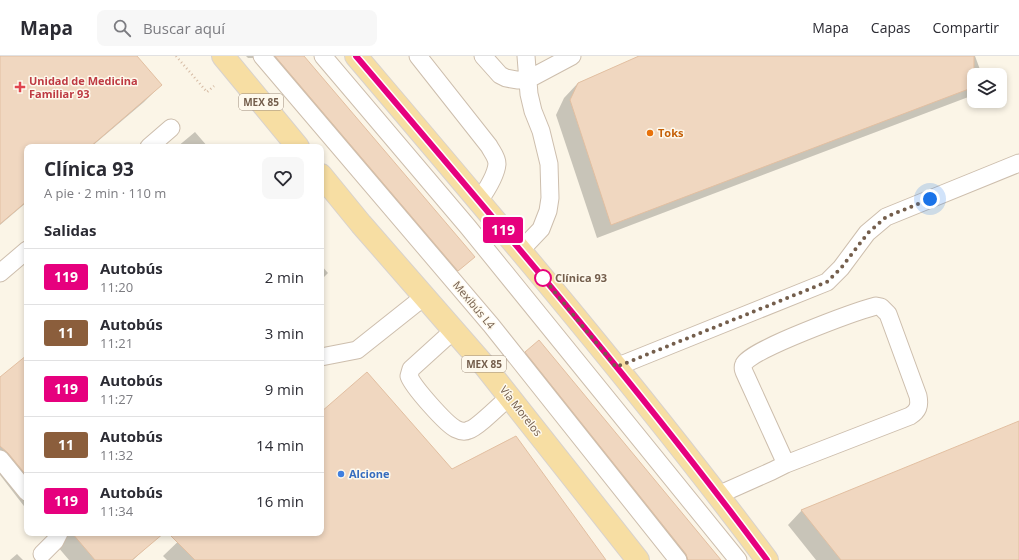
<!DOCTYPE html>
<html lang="es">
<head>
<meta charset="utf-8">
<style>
	body { margin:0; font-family:"Open Sans",sans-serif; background:#f7f7f7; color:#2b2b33; height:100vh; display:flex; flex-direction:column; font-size:15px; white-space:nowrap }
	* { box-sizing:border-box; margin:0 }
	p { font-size:13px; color:#7c7c81 }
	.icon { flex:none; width:22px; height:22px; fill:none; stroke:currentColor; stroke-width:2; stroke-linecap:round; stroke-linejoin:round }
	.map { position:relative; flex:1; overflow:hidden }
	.drawer { position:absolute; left:24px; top:88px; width:300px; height:392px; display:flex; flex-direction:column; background:#fff; border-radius:8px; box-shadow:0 2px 6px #0003 }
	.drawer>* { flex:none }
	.badge { padding:0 8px; border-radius:3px; font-size:14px; line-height:26px }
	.fabs { position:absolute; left:967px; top:12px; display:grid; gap:8px }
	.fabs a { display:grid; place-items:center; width:40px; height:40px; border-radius:8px; background:#fff; box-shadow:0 2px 6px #0003; font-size:20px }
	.you { position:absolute; width:20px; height:20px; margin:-10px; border:3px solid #fff; border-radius:50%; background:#1a73e8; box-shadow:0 0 0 6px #1a73e833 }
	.map>.badge { position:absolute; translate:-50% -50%; box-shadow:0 0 0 2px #fff }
	h2 { padding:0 20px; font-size:15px; line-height:36px }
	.round { display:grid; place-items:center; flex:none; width:42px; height:42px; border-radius:8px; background:#f7f7f7 }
	.headline { display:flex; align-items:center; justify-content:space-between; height:68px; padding:0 20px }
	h1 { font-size:19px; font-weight:700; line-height:30px }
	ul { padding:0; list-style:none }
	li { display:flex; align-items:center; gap:12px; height:56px; padding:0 20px; border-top:1px solid #e1e1e2 }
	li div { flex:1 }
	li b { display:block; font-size:15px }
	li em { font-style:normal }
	li .badge { min-width:44px; font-weight:700; text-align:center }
	header { display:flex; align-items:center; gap:24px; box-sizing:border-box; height:56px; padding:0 20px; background:#fff; border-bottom:1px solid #e1e1e2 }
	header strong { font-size:19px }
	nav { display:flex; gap:22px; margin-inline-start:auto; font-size:14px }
	.search { width:280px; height:36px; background:#f7f7f7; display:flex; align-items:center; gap:10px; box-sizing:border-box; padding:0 14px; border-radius:8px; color:#7c7c81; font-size:15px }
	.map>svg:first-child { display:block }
	.shadow { fill:#0003 }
	.building { fill:#f0d7c0; stroke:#e2bfa1 }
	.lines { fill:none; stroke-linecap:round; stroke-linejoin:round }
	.lane-casing { stroke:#cdbead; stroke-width:19 }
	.primary-casing { stroke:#d8d2cd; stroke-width:24 }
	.path { stroke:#d5baa3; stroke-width:2.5; stroke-dasharray:1 3; stroke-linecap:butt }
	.lane { stroke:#fff; stroke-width:17 }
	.primary { stroke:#f7dea3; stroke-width:22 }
	.line-casing { stroke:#fff; stroke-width:9 }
	.line { stroke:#e6007e; stroke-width:6 }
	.walk { stroke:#745e4c; stroke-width:4; stroke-dasharray:0 7.2 }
	.health-dot { fill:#e0444e; stroke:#fef9ed; stroke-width:1.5 }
	.food-dot { fill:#e8710a; stroke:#fef9ed; stroke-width:1.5 }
	.stop-dot { fill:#fff; stroke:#e6007e; stroke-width:2 }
	.shop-dot { fill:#3f7fe0; stroke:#fef9ed; stroke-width:1.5 }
	.labels { text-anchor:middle; stroke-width:3; stroke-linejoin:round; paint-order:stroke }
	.shield { fill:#fef9ed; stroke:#9d8c7c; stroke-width:1 }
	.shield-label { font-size:10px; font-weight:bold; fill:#745e4c }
	.health-label { font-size:11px; font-weight:bold; fill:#be3a42; stroke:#fef9ed; text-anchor:start }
	.food-label { font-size:11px; font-weight:bold; fill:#c56008; stroke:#fef9ed; text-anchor:start }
	.stop-label { font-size:11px; font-weight:bold; fill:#745e4c; stroke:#fef9ed; text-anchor:start }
	.street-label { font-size:11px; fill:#745e4c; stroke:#fef9ed }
	.shop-label { font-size:11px; font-weight:bold; fill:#366cbe; stroke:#fef9ed; text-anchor:start }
</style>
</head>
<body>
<header>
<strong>Mapa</strong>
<div class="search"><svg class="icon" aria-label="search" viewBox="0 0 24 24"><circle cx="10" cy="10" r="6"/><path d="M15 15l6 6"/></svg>Buscar aquí</div>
<nav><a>Mapa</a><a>Capas</a><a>Compartir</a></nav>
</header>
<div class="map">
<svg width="1019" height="504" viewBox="0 0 1019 504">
	<rect width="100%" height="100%" fill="#fbf5e7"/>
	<path class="shadow" d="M0,0H136L161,29L144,46L91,91H27V146L0,169Z
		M246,0H303L474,201L445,226L258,5L253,2H248Z
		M641,0H975L982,19H974V37L971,40L597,182L556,59L564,42L578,27Z
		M195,76L208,91H177Z
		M321,209L328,217L321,224Z
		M526,297L720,504H669L514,309Z
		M27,300V454L0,419V323Z
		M321,358L452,414L605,504H167L163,500L187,477H321Z
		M1019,367V504H816L788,469L802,454Z
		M46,477H156L159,480L133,504H69Z
		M17,498L23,504H10Z"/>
	<path class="building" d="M0,0H137L162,29L90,91H27V145L0,168Z
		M275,0H304L475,201L458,215Z
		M639,0H974V31L611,169L570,44L578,27Z
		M539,284L721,504H688L686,498L525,296Z
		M27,299V420L8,397L0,390V321Z
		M367,316L452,413L516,380L606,504H195L168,477H321V356Z
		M1019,365V504H841L801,454Z
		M72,477H164L132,504H95Z"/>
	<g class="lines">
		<g class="lane-casing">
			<path id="lane" d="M262,0L491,269L678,504
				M323,0L468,171L738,504
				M418,0L489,90C492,96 497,101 497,108C496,120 486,135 479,145
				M483,0L500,19L506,22L517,24H527L572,0
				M149,91L171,72
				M520,195L541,173L548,155L550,142L549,108L541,75L533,55L529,38L526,0
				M0,217L27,194
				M876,250L881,251L888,258L918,340C920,350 918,355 910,360L786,408L746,320C744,316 742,312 744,308C749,294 857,255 876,250Z
				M454,274L411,313L409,320C413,331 446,368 456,373C460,375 465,376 469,374C477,372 501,348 509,341
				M321,301L357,294L425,240
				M616,311L827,226L841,212L867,177L886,161L1019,107
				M0,403L27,436
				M718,439L772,415L786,408
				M42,498L55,485L59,477"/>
		</g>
		<g class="primary-casing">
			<path id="primary" d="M223,0L298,91
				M356,0C496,165 637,330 767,504
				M321,119L361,168L484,309L638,504"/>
		</g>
		<path class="path" d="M176,0L207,36L214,30"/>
		<use href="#lane" class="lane"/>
		<use href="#primary" class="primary"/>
	</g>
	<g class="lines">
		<g class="line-casing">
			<path id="line" d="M356,0C496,165 638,330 767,504"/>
		</g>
		<use href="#line" class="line"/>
		<path class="walk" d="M543,222L540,218L616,311L827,226L841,212L868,177L886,161L930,143"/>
	</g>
	<path class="health-dot" d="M18 25h4v4h4v4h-4v4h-4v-4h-4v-4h4z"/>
	<circle class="food-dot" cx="650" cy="77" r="4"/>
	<circle class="stop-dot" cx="543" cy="222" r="8"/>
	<circle class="shop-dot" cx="341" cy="418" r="4"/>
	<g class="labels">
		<g class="shield">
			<rect x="239" y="38" width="44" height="16" rx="3"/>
			<rect x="462" y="300" width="44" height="16" rx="3"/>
		</g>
		<g class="shield-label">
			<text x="261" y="50">MEX 85</text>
			<text x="484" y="312">MEX 85</text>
		</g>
		<g class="health-label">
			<text x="29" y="29">Unidad de Medicina<tspan x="29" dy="13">Familiar 93</tspan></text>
		</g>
		<g class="food-label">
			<text x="658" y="81">Toks</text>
		</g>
		<g class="stop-label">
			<text x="555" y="226">Clínica 93</text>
		</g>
		<g class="street-label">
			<text transform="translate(474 249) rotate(50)" y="4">Mexibús L4</text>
			<text transform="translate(521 355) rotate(52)" y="4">Vía Morelos</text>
		</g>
		<g class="shop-label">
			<text x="349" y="422">Alcione</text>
		</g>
	</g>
</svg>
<div class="fabs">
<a><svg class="icon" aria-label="layers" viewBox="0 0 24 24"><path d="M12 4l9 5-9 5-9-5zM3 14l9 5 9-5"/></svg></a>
</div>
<div class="you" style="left:930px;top:143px"></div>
<b class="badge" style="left:503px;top:174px;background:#e6007e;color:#fff">119</b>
<section class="drawer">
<div class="headline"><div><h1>Clínica 93</h1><p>A pie · 2 min · 110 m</p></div><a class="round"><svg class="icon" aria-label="heart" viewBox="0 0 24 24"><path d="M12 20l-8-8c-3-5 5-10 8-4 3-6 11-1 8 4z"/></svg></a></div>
<h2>Salidas</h2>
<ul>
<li><span class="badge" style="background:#e6007e;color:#fff">119</span><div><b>Autobús</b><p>11:20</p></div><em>2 min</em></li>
<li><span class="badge" style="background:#8b5e3c;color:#fff">11</span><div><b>Autobús</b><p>11:21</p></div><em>3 min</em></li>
<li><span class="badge" style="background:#e6007e;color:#fff">119</span><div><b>Autobús</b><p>11:27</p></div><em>9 min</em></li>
<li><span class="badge" style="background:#8b5e3c;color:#fff">11</span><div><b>Autobús</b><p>11:32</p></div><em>14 min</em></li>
<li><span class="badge" style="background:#e6007e;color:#fff">119</span><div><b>Autobús</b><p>11:34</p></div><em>16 min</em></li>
</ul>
</section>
</div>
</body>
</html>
